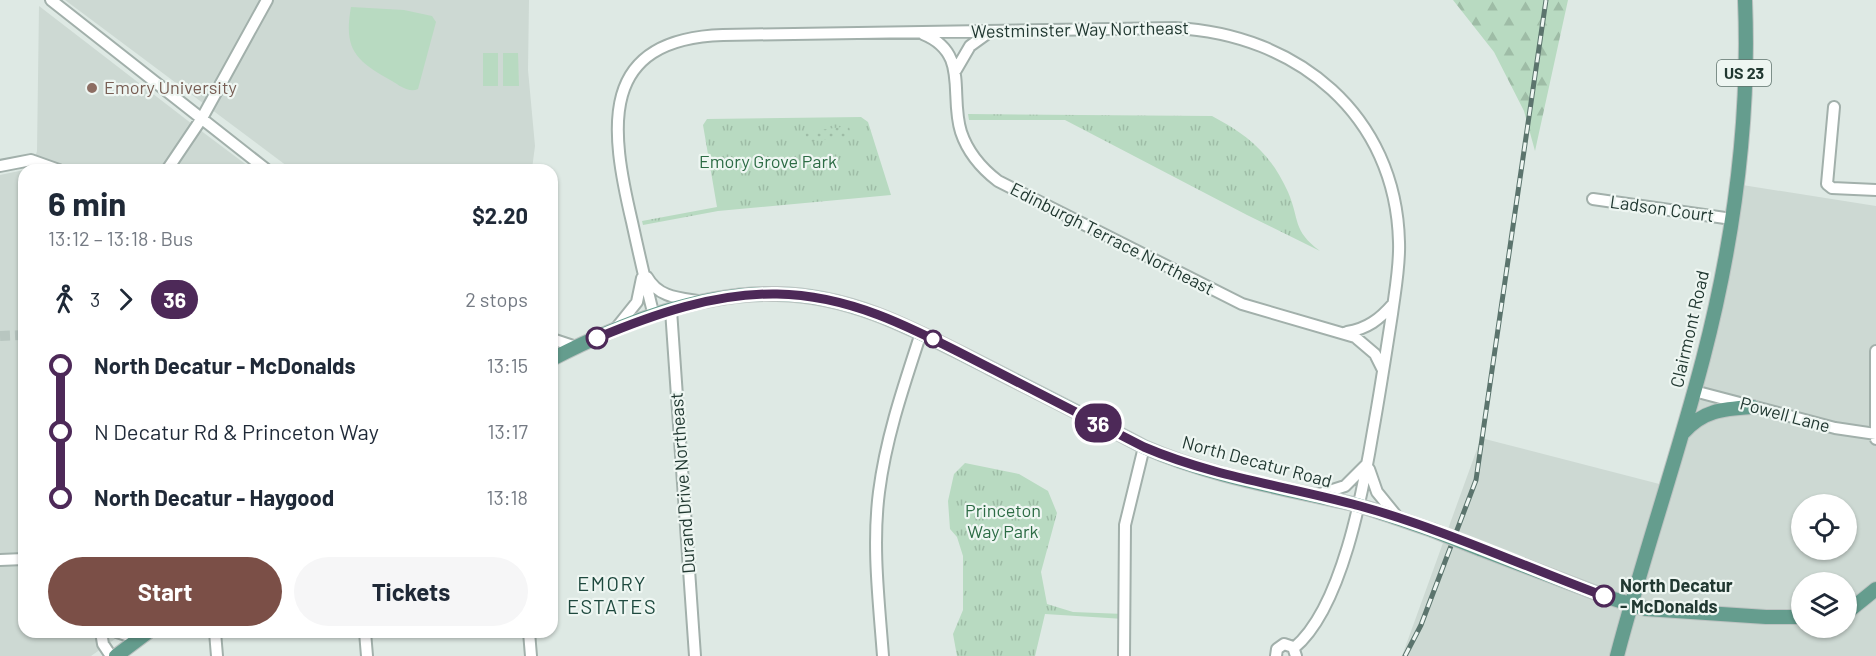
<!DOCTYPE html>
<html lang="en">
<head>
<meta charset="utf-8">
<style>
	body { margin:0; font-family:Barlow,sans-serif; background:#f6f6f7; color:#1f2937; height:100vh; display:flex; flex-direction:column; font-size:22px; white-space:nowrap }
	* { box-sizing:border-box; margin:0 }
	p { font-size:20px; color:#747a83 }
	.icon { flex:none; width:33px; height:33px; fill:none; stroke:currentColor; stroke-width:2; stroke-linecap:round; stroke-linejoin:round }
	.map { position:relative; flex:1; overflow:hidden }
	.sheet { position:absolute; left:18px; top:164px; width:540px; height:474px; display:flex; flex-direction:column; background:#fff; border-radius:18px; box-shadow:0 2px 4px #0004 }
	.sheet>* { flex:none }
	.badge { padding:0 12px; border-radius:20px; font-size:21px; line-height:39px }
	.fabs { position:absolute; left:1791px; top:494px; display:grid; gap:12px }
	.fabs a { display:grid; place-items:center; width:66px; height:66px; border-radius:50%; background:#fff; box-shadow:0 2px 4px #0004; font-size:30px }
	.map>.badge { position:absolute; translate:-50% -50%; box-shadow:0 0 0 3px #fff }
	.legs { display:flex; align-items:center; gap:9px; height:66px; padding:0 30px; font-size:20px }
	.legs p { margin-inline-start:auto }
	.head { display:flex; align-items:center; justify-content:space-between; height:102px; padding:0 30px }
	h1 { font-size:33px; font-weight:700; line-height:45px }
	.cta { display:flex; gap:12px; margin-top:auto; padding:12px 30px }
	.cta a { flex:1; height:69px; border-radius:36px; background:#7b4f47; color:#fff; font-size:24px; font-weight:700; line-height:69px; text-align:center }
	.cta a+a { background:#f6f6f7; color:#1f2937 }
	ul { padding:0 30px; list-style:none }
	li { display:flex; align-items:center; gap:21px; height:66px; font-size:22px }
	li i { display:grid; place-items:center; width:9px; height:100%; margin:0 8px; background:currentColor }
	li i::after { content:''; width:15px; height:15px; margin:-8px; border:4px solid; border-radius:50%; background:#fff }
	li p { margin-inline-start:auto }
	li:first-child i { background:linear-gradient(#0000 50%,currentColor 0) }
	li:last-child i { background:linear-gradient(currentColor 50%,#0000 0) }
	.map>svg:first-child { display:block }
	.built { fill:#cdd9d3; fill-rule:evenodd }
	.grass { fill:#b8dac1 }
	.forest { fill:url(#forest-firs) }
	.park { fill:url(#park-tufts) }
	.garden { fill:url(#garden-dots) }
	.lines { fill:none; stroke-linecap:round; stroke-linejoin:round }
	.minor-tunnel { stroke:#b8c6c0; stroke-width:10; stroke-dasharray:10 5; stroke-linecap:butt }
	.minor-casing { stroke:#a2b0ab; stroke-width:14 }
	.major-casing { stroke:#bcc3c1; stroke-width:16 }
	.minor { stroke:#fff; stroke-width:10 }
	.major { stroke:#659d8e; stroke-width:14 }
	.rail-casing { stroke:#5b746d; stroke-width:5 }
	.rail { stroke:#eef6f2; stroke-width:3; stroke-dasharray:9; stroke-linecap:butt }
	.major-bridge-casing { stroke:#bcc3c1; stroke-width:16; stroke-linecap:butt }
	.major-bridge { stroke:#659d8e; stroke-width:14 }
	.line-1-casing { stroke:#fff; stroke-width:14 }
	.line-1 { stroke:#4d2958; stroke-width:9 }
	.education-dot { fill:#8d6e63; stroke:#eef6f2; stroke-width:2 }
	.stop-1-dot { fill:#fff; stroke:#4d2958; stroke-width:3 }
	.labels { text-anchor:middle; stroke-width:4.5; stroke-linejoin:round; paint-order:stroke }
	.shield { fill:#eef6f2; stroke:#5e716b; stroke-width:1.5 }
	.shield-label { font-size:16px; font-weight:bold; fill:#213831 }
	.street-label { font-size:18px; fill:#213831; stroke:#eef6f2 }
	.education-label { font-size:18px; fill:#785e54; stroke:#eef6f2; text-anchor:start }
	.park-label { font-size:18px; fill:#2d6c45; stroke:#eef6f2 }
	.stop-label { font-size:18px; font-weight:bold; fill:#213831; stroke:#eef6f2; text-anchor:start }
	.neighbourhood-label { font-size:20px; letter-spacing:1.5px; fill:#1e493e; stroke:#eef6f2 }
</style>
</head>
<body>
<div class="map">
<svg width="1876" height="656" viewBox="0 0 1876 656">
	<defs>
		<pattern id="forest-firs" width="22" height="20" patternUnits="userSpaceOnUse" patternTransform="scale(1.5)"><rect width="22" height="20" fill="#b8dac1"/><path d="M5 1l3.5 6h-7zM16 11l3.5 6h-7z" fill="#9ebca6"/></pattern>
		<pattern id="park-tufts" width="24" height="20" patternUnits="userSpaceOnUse" patternTransform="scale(1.5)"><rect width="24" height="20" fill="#b8dac1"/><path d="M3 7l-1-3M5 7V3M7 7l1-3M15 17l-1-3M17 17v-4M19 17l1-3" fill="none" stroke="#9ebca6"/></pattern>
		<pattern id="garden-dots" width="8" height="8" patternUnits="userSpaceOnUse" patternTransform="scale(1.5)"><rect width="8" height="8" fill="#b8dac1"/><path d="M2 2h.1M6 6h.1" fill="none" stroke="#9ebca6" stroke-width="1.8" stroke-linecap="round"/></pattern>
	</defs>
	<rect width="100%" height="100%" fill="#dee9e4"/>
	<path class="built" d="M65,0H529L528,70L535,146L532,169H291Z
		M39,6L196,127L252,169L26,170L32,168L37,151Z
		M24,170V632H125L91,656H0V175Z
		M1736,184L1876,206V656H1402L1481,438L1671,487ZM1802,504H1846V549H1802ZM1802,582H1846V627H1802Z"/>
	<path class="grass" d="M351,7L404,10L432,16L436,22L418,89C409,93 400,86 392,81C357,61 343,51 351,7Z
		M483,53H498V86H483Z
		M503,53H518L519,86H503Z"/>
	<path class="forest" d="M1453,0H1568L1535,151L1524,111L1494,52Z"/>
	<path class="park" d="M968,114L1212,116C1248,135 1271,154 1288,192C1300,220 1292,230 1320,251L1247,215L1065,120H969Z
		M861,117L868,122L891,195L718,211L643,225L642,221L717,207L703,125L707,119Z
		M965,463L1019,474L1048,491L1057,513L1041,572L1047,604L1073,612L1124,614V619L1045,614L1035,656H957L953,634L963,610V556L957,537L950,529L948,501L954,474Z"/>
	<path class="garden" d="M849,126L851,137L807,142L805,132Z"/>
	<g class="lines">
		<path class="minor-tunnel" d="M0,336L24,335"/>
		<g class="minor-casing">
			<path id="minor" d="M51,0L267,170
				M923,34C970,53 949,95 961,132C968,153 981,168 998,181L1242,304L1355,337L1375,354L1383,370
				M956,70L970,46L988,33
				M1834,107L1827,184L1832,188L1876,190
				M0,166L31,160L59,170
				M167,170L202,118L267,0
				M1593,199L1732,219
				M647,277C658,297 678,298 698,301
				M671,310L695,656
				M654,316C646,285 639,254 632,222C610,129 597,39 723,35L1175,28C1297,34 1396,115 1399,242C1400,266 1395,291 1392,314C1386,353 1380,392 1373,431C1363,491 1342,608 1294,648
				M617,327L637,302L642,278
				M1347,332C1367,329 1380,319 1393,304
				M552,339L576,347
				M1694,391L1835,428L1876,434
				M1876,439V351
				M1369,469L1377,492L1399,519
				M1317,495L1345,486L1366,465
				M0,560L24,559
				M101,632L103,644L111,656
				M117,632L132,637L142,636
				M215,632L217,656
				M365,632L367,656
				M529,632L531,656
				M883,656C879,602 872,546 879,492C886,437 904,385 921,333
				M1124,656L1125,525L1144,447
				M1276,656L1277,649L1284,644L1293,647L1296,656"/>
		</g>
		<g class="major-casing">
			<path id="major" d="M552,359C620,324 699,292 777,294C856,295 922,334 990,368C1041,394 1093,420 1144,447C1212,477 1285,488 1357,505C1382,512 1407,522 1432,530
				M1683,433C1703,410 1723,409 1753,407
				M1480,549L1604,596L1646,609L1766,617H1802
				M1850,610L1876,589
				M116,656L148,632
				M1617,656C1643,557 1677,459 1703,359C1733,244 1750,120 1745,0"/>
		</g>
		<use href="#minor" class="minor"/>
		<use href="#major" class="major"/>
		<g class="rail-casing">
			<path id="rail" d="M1405,656L1421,625L1476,480L1546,0"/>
		</g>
		<use href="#rail" class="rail"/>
		<g class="major-bridge-casing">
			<path id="major-bridge" d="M1432,530L1480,549"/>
		</g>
		<use href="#major-bridge" class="major-bridge"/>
	</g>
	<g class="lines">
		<g class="line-1-casing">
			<path id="line-1" d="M597,338C654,314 715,293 777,294C857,295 925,335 994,370C1044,396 1094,421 1144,447C1214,477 1287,486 1360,506C1443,529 1523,566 1604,596"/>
		</g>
		<use href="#line-1" class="line-1"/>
	</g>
	<circle class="education-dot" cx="92" cy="88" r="6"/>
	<g class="stop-1-dot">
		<circle cx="597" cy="338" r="10"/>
		<circle cx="933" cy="339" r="8"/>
		<circle cx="1604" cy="596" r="10"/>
	</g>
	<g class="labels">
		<rect class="shield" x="1717" y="60" width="54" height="26" rx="4.5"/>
		<g class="shield-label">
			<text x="1744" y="79">US 23</text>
		</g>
		<g class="street-label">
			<text transform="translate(1080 30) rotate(-1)" y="6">Westminster Way Northeast</text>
			<text transform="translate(1662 209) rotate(8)" y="6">Ladson Court</text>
			<text transform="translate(1112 239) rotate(27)" y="6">Edinburgh Terrace Northeast</text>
			<text transform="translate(1690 329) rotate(-77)" y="6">Clairmont Road</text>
			<text transform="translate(1785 415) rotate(15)" y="6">Powell Lane</text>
			<text transform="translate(1257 462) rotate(15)" y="6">North Decatur Road</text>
			<text transform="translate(683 483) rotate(-94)" y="6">Durand Drive Northeast</text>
		</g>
		<g class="education-label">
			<text x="104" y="94">Emory University</text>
		</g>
		<g class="park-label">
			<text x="768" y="168">Emory Grove Park</text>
			<text x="1003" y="517">Princeton<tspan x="1003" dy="21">Way Park</tspan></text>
		</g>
		<g class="stop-label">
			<text x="1620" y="592">North Decatur<tspan x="1620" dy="21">- McDonalds</tspan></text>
		</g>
		<g class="neighbourhood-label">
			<text x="612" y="591">EMORY<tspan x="612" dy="23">ESTATES</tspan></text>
		</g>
	</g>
</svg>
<div class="fabs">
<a><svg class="icon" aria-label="locate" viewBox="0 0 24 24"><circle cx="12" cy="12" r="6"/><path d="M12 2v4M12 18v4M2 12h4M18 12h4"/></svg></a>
<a><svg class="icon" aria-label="layers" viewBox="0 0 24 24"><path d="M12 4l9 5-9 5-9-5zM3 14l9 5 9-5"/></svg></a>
</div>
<b class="badge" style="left:1098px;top:423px;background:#4d2958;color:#fff">36</b>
<section class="sheet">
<div class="head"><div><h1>6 min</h1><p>13:12 – 13:18 · Bus</p></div><b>$2.20</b></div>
<div class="legs"><svg class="icon" aria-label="walk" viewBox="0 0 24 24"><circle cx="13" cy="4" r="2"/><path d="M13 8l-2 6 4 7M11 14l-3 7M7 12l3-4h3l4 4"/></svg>3<svg class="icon" aria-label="forward" viewBox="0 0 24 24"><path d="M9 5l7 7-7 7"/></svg><b class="badge" style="background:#4d2958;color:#fff">36</b><p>2 stops</p></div>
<ul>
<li><i style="color:#4d2958"></i><b>North Decatur - McDonalds</b><p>13:15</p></li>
<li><i style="color:#4d2958"></i><span>N Decatur Rd &amp; Princeton Way</span><p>13:17</p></li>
<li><i style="color:#4d2958"></i><b>North Decatur - Haygood</b><p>13:18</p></li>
</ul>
<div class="cta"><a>Start</a><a>Tickets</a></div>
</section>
</div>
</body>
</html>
